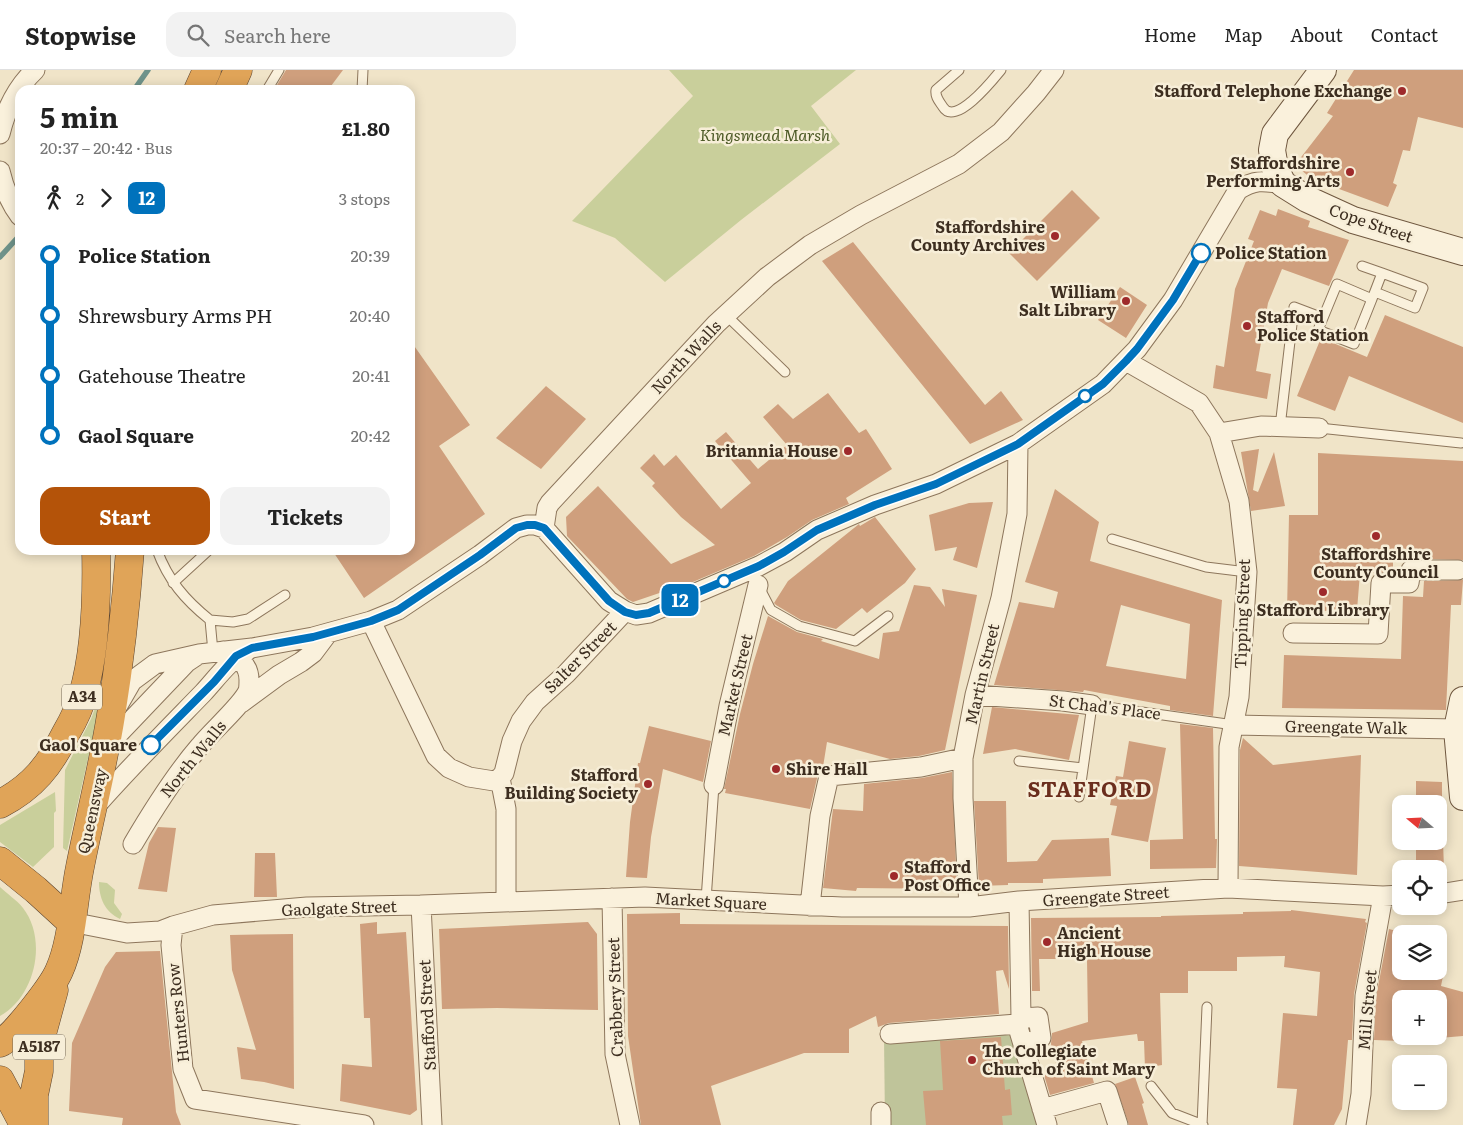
<!DOCTYPE html>
<html lang="en">
<head>
<meta charset="utf-8">
<style>
	body { margin:0; font-family:Literata,serif; background:#f2f2f2; color:#222; height:100vh; display:flex; flex-direction:column; font-size:19px; white-space:nowrap }
	* { box-sizing:border-box; margin:0 }
	p { font-size:16px; color:#767676 }
	.icon { flex:none; width:28px; height:28px; fill:none; stroke:currentColor; stroke-width:2; stroke-linecap:round; stroke-linejoin:round }
	.map { position:relative; flex:1; overflow:hidden }
	.side { position:absolute; left:15px; top:15px; width:400px; height:470px; display:flex; flex-direction:column; background:#fff; border-radius:15px; box-shadow:0 2px 12px #0003 }
	.side>* { flex:none }
	.badge { padding:0 10px; border-radius:8px; font-size:18px; line-height:32px }
	.needle { width:32px; rotate:289deg }
	.controls { position:absolute; left:1392px; top:725px; display:grid; gap:10px }
	.controls a { display:grid; place-items:center; width:55px; height:55px; border-radius:10px; background:#fff; box-shadow:0 2px 12px #0003; font-size:25px }
	.map>.badge { position:absolute; translate:-50% -50%; box-shadow:0 0 0 2px #fff }
	.legs { display:flex; align-items:center; gap:8px; height:55px; padding:0 25px; font-size:16px }
	.legs p { margin-inline-start:auto }
	.summary { display:flex; align-items:center; justify-content:space-between; height:85px; padding:0 25px }
	h1 { font-size:28px; font-weight:700; line-height:38px }
	.action { display:flex; gap:10px; margin-top:auto; padding:10px 25px }
	.action a { flex:1; height:58px; border-radius:15px; background:#b45309; color:#fff; font-size:20px; font-weight:700; line-height:58px; text-align:center }
	.action a+a { background:#f2f2f2; color:#222 }
	ul { padding:0 25px; list-style:none }
	li { display:flex; align-items:center; gap:18px; height:60px; font-size:19px }
	li i { display:grid; place-items:center; width:8px; height:100%; margin:0 6px; background:currentColor }
	li i::after { content:''; width:12px; height:12px; margin:-6px; border:4px solid; border-radius:50%; background:#fff }
	li p { margin-inline-start:auto }
	li:first-child i { background:linear-gradient(#0000 50%,currentColor 0) }
	li:last-child i { background:linear-gradient(currentColor 50%,#0000 0) }
	header { display:flex; align-items:center; gap:30px; box-sizing:border-box; height:70px; padding:0 25px; background:#fff; border-bottom:1px solid #e0e0e0 }
	header strong { font-size:24px }
	nav { display:flex; gap:28px; margin-inline-start:auto; font-size:18px }
	.search { width:350px; height:45px; background:#f2f2f2; display:flex; align-items:center; gap:12px; box-sizing:border-box; padding:0 18px; border-radius:15px; color:#767676; font-size:19px }
	.map>svg:first-child { display:block }
	.green { fill:#c9cf9b }
	.cemetery { fill:#bfc49a }
	.lines { fill:none; stroke-linecap:round; stroke-linejoin:round }
	.stream { stroke:#6f938a; stroke-width:5.5 }
	.building { fill:#cf9f7d; fill-rule:evenodd }
	.lane-casing { stroke:#8d765c; stroke-width:11 }
	.street-casing { stroke:#8d765c; stroke-width:21 }
	.secondary-casing { stroke:#6f573f; stroke-width:28 }
	.highway-casing { stroke:#5b4430; stroke-width:29 }
	.lane { stroke:#faf1dc; stroke-width:9 }
	.street { stroke:#faf1dc; stroke-width:19 }
	.secondary { stroke:#faf1dc; stroke-width:26 }
	.highway { stroke:#e0a458; stroke-width:28 }
	.line-1-casing { stroke:#fff; stroke-width:11 }
	.line-1 { stroke:#0072bc; stroke-width:8 }
	.poi-dot { fill:#9e2a2b; stroke:#f7eed8; stroke-width:2 }
	.stop-1-dot { fill:#fff; stroke:#0072bc; stroke-width:2.5 }
	.labels { text-anchor:middle; stroke-width:5; stroke-linejoin:round; paint-order:stroke }
	.shield { fill:#f7eed8; stroke:#756857; stroke-width:1 }
	.shield-label { font-size:15px; font-weight:bold; fill:#3d2e20 }
	.poi-label { font-size:16px; font-weight:bold; fill:#3d2e20; stroke:#f7eed8; text-anchor:end }
	.park-label { font-size:16px; font-style:italic; fill:#4d5a26; stroke:#f7eed8 }
	.street-label { font-size:16px; fill:#3d2e20; stroke:#f7eed8 }
	.stop-label { font-size:16px; font-weight:bold; fill:#3d2e20; stroke:#f7eed8; text-anchor:start }
	.district-label { font-size:21px; font-weight:bold; letter-spacing:1px; fill:#6b2e1e; stroke:#f7eed8 }
</style>
</head>
<body>
<header>
<strong>Stopwise</strong>
<div class="search"><svg class="icon" aria-label="search" viewBox="0 0 24 24"><circle cx="10" cy="10" r="6"/><path d="M15 15l6 6"/></svg>Search here</div>
<nav><a>Home</a><a>Map</a><a>About</a><a>Contact</a></nav>
</header>
<div class="map">
<svg width="1463" height="1055" viewBox="0 0 1463 1055">
	<rect width="100%" height="100%" fill="#f0e4c8"/>
	<path class="green" d="M669,0H856L811,36L840,74L741,150L665,212L615,168L572,151L693,26Z
		M106,609L67,781L63,778L65,700L91,649Z
		M55,722L56,741L54,743V777L33,797L0,772V755Z
		M99,812L107,813L115,820L114,833L122,844L120,849C105,842 99,828 99,812Z
		M0,817C7,824 17,830 23,838C48,870 35,927 0,946Z"/>
	<path class="cemetery" d="M1008,951L1038,1055H885L884,967Z"/>
	<g class="lines">
		<path class="stream" d="M134,20L148,0
			M0,187L20,165"/>
	</g>
	<path class="building" d="M286,0H343L328,20H274Z
		M1354,0H1463V58L1418,47L1410,81L1403,80L1393,113L1397,115L1388,137L1312,109L1295,95L1333,46L1327,43Z
		M1072,120L1100,148L1037,211L1009,183Z
		M1278,139L1310,151L1308,157L1349,170L1329,216L1282,199L1268,233L1256,301L1271,304L1267,329L1213,318L1216,295L1224,297L1235,219L1254,171L1248,169L1260,140L1276,146Z
		M853,172L985,335L1001,321L1023,350L970,374L822,191Z
		M1120,217L1147,235L1126,268L1098,250Z
		M1385,245L1463,277V353L1349,306L1335,341L1297,326L1321,268L1367,287Z
		M410,270L470,355L439,376L485,444L364,528L332,480H410Z
		M546,316L586,349L541,399L496,368Z
		M828,323L859,363L866,359L892,399L846,428L849,434L812,450L787,467L754,486L681,517L680,516L633,532L627,529L567,466L566,447L598,416L671,494L715,475L681,447L652,416L655,413L640,398L654,384L664,396L676,385L721,439L751,413L715,371L726,362L758,399L787,375L763,347L778,334L793,349Z
		M1259,379L1253,420L1258,422L1274,382L1285,436L1251,441L1241,382Z
		M1318,383L1463,391V490L1393,488V502L1360,503L1357,540L1287,542L1289,445H1318Z
		M1055,419L1099,452L1090,491L1222,530L1213,646L1170,640V636L1084,620L1083,622L994,615L1019,532L1054,538L1058,522L1025,512ZM1121,535L1190,554L1186,609L1106,596Z
		M993,432L977,498L953,490L957,477L935,481L929,445L969,433Z
		M875,447L916,499L905,513L867,543L862,538L836,559L801,550L776,535L774,533L788,511L859,454L860,456Z
		M1463,510L1461,535H1451L1446,640L1282,638L1284,585L1401,589L1403,526L1423,527L1424,511Z
		M914,515L930,517L945,537L942,519L977,525L945,680L919,686L890,689L827,672L823,697L818,704L810,739L725,723L726,719H724L740,644L753,594L768,546L797,562L823,569L821,571L879,589L883,563L899,561Z
		M992,637L1079,645L1069,690L1015,679L983,684Z
		M1180,654L1213,658L1215,769H1217L1216,798L1150,799V770L1183,769Z
		M649,656L711,671L703,712L663,699L651,767L647,808L626,807L630,752L638,693H640Z
		M1243,668L1273,695L1361,685L1357,805L1239,796L1240,680Z
		M1129,671L1166,678L1148,772L1111,765L1117,736L1110,735L1116,706L1123,707Z
		M952,702L957,819L857,818L856,821L823,818L833,739L863,741L864,714L922,708Z
		M1416,711L1442,712V734H1416Z
		M974,731H1006L1007,792L1037,791L1052,770L1109,768L1111,806L1043,809V813H1008V815L979,816Z
		M158,757L176,758L167,822L138,819L149,773Z
		M1416,771H1443L1444,799H1416Z
		M255,783H275L277,827H254Z
		M1291,840L1366,849L1365,852L1367,853L1354,924L1352,970H1348L1342,1039L1334,1055H1293L1297,1019L1277,1018L1283,943L1317,946L1320,902L1284,897L1285,886L1237,887V901H1188V923H1160L1162,995L1145,998L1144,971H1138L1137,964L1082,971L1094,1013L1050,1025L1044,1005L1058,1001L1051,974L1052,963L1088,952L1087,889H1039L1040,921H1032L1031,848L1161,847V846L1243,844V842L1291,841Z
		M680,843V854L1008,856L1009,919L1003,900L996,901L999,944L901,952L889,953L878,957L876,946L849,959V983H804L711,1016L721,1055H641L628,966L627,844Z
		M377,852V864L406,862L417,1040L410,1045L340,1031L342,994L372,997L370,948H364L360,854Z
		M588,852L597,864L598,940L497,938L442,939L439,859Z
		M1389,859L1404,863L1401,864V901H1444L1441,916L1463,922V966L1439,968V925L1438,929H1401V971L1374,970L1376,927Z
		M293,864L294,1019L264,1012L241,1009L237,977L256,980L232,900L230,865Z
		M160,881L176,1042L181,1055H122L123,1048L69,1041L72,973L105,897L116,882Z
		M1001,967L1005,1020L1010,1019L1012,1045L1002,1046L1003,1055H926L923,1021L943,1020L940,971Z
		M1135,1007L1144,1033L1142,1034L1148,1055H1129L1115,1014Z"/>
	<g class="lines">
		<g class="lane-casing">
			<path id="lane" d="M959,0L936,20C935,27 939,31 943,37C955,57 992,11 1001,0
				M267,20L279,0
				M362,20L363,0
				M1362,196L1382,203
				M726,245L785,302
				M1323,248L1318,260L1354,274L1372,229
				M1280,357L1294,237L1323,248L1337,214L1372,229L1382,203L1423,218L1415,238L1375,222
				M1319,358L1461,373
				M1112,469L1206,497L1247,502
				M157,480C168,510 185,530 210,550L213,582
				M173,513L209,480
				M759,517L771,540L799,556L855,571L888,546
				M210,550L233,552L248,549L285,525
				M1019,691L1083,698
				M1079,727L1092,635L1234,655
				M706,830L714,715
				M1151,1016L1172,1043L1203,1055
				M1202,1055L1207,937"/>
		</g>
		<g class="street-casing">
			<path id="street" d="M0,64C6,39 16,18 35,0
				M0,101C4,118 10,133 20,146
				M1126,291L1199,333L1219,363L1239,431L1247,502L1239,627L1229,677L1228,818
				M1219,363L1261,356L1319,358
				M544,458L547,438L550,433L716,254L767,207L810,175L861,145L959,94L1001,62L1036,23L1054,0
				M371,551L436,686L449,698L469,707L494,711L500,708L504,703L512,671L521,651L535,632L566,604L625,541
				M1293,563L1378,564L1381,513H1409L1411,500H1458
				M975,625L1063,631L1092,635
				M241,633L279,605L301,592L313,583L328,563
				M117,637L132,611L155,594L199,584L252,578L313,567L371,551L398,540L480,485L516,458L527,455H535L544,458L609,531L625,541L636,545L649,543L759,496L785,482L817,460L875,435L936,414L1018,374L1103,314L1137,279L1173,230L1238,120C1256,109 1263,111 1283,114
				M1234,655L1457,659
				M105,678L187,592L196,586
				M500,708L506,739V832
				M714,715L729,636L758,515
				M94,738C129,698 166,661 203,623C217,608 229,590 247,581
				M133,774C153,740 174,706 200,676C211,662 242,635 248,621C249,618 249,613 249,610C249,593 237,587 223,581
				M1439,824L1463,820
				M612,828L615,984L630,1055
				M421,835L432,1055
				M810,836L820,746L829,706L921,697L963,688
				M969,837L963,728V688L975,625L1001,528L1017,444L1018,374
				M71,852L127,863L160,861L173,856L213,845L307,837L421,835L645,827L842,837H969L1019,831L1228,818L1383,826L1401,825
				M173,856L171,875L183,999L195,1029L364,1055
				M1021,948L1038,947L1041,968L1023,975
				M1017,954L1021,948L1019,831
				M1017,954L1047,1055
				M890,964L1017,954
				M1042,1039L1107,1021L1118,1055
				M881,1042V1055
				M1356,1055L1361,1024L1365,926L1383,826"/>
		</g>
		<g class="secondary-casing">
			<path id="secondary" d="M1323,0L1275,64L1272,80L1275,98L1283,114L1307,129L1353,150L1463,182
				M1463,630L1457,659L1463,727"/>
		</g>
		<g class="highway-casing">
			<path id="highway" d="M198,20L207,0
				M229,20L238,0
				M0,734C33,717 50,695 66,663C73,651 80,637 83,624C95,583 97,523 96,480
				M0,791L36,820L71,852
				M0,973C14,967 53,915 59,901C73,870 73,830 80,797C90,746 103,696 111,645C120,590 126,535 130,480
				M0,1010L24,1055
				M34,1055V1025L39,1001V975L54,920"/>
		</g>
		<use href="#lane" class="lane"/>
		<use href="#street" class="street"/>
		<use href="#secondary" class="secondary"/>
		<use href="#highway" class="highway"/>
	</g>
	<g class="lines">
		<g class="line-1-casing">
			<path id="line-1" d="M151,675L214,612L236,586L252,578L313,567L371,551L398,540L480,485L516,458L527,455H535L544,458L609,531L625,542L636,545L649,543L759,496L784,482L817,460L875,435L936,414L1018,374L1103,314L1126,291L1137,279L1173,230L1201,183"/>
		</g>
		<use href="#line-1" class="line-1"/>
	</g>
	<g class="poi-dot">
		<circle cx="1402" cy="21" r="5"/>
		<circle cx="1350" cy="102" r="5"/>
		<circle cx="1055" cy="166" r="5"/>
		<circle cx="1126" cy="231" r="5"/>
		<circle cx="1247" cy="256" r="5"/>
		<circle cx="848" cy="381" r="5"/>
		<circle cx="1376" cy="466" r="5"/>
		<circle cx="1323" cy="522" r="5"/>
		<circle cx="776" cy="699" r="5"/>
		<circle cx="648" cy="714" r="5"/>
		<circle cx="894" cy="806" r="5"/>
		<circle cx="1047" cy="872" r="5"/>
		<circle cx="972" cy="990" r="5"/>
	</g>
	<g class="stop-1-dot">
		<circle cx="1201" cy="183" r="9"/>
		<circle cx="1085" cy="326" r="6"/>
		<circle cx="724" cy="511" r="6"/>
		<circle cx="151" cy="675" r="9"/>
	</g>
	<g class="labels">
		<g class="shield">
			<rect x="62" y="614.5" width="40" height="25" rx="4"/>
			<rect x="13" y="964.5" width="52" height="25" rx="4"/>
		</g>
		<g class="shield-label">
			<text x="82" y="632">A34</text>
			<text x="39" y="982">A5187</text>
		</g>
		<g class="poi-label">
			<text x="1392" y="27">Stafford Telephone Exchange</text>
			<text x="1340" y="99">Staffordshire<tspan x="1340" dy="18">Performing Arts</tspan></text>
			<text x="1045" y="163">Staffordshire<tspan x="1045" dy="18">County Archives</tspan></text>
			<text x="1116" y="228">William<tspan x="1116" dy="18">Salt Library</tspan></text>
			<text x="1257" y="253" text-anchor="start">Stafford<tspan x="1257" dy="18">Police Station</tspan></text>
			<text x="838" y="387">Britannia House</text>
			<text x="1376" y="490" text-anchor="middle">Staffordshire<tspan x="1376" dy="18">County Council</tspan></text>
			<text x="1323" y="546" text-anchor="middle">Stafford Library</text>
			<text x="786" y="705" text-anchor="start">Shire Hall</text>
			<text x="638" y="711">Stafford<tspan x="638" dy="18">Building Society</tspan></text>
			<text x="904" y="803" text-anchor="start">Stafford<tspan x="904" dy="18">Post Office</tspan></text>
			<text x="1057" y="869" text-anchor="start">Ancient<tspan x="1057" dy="18">High House</tspan></text>
			<text x="982" y="987" text-anchor="start">The Collegiate<tspan x="982" dy="18">Church of Saint Mary</tspan></text>
		</g>
		<g class="park-label">
			<text x="765" y="71">Kingsmead Marsh</text>
		</g>
		<g class="street-label">
			<text transform="translate(1371 153) rotate(19)" y="6">Cope Street</text>
			<text transform="translate(686 287) rotate(-47)" y="6">North Walls</text>
			<text transform="translate(1242 544) rotate(-88)" y="6">Tipping Street</text>
			<text transform="translate(580 587) rotate(-45)" y="6">Salter Street</text>
			<text transform="translate(982 604) rotate(-77)" y="6">Martin Street</text>
			<text transform="translate(735 615) rotate(-77)" y="6">Market Street</text>
			<text transform="translate(1105 637) rotate(7)" y="6">St Chad's Place</text>
			<text transform="translate(1346 657) rotate(1)" y="6">Greengate Walk</text>
			<text transform="translate(193 689) rotate(-51)" y="6">North Walls</text>
			<text transform="translate(92 741) rotate(-78)" y="6">Queensway</text>
			<text transform="translate(1106 826) rotate(-4)" y="6">Greengate Street</text>
			<text transform="translate(711 831) rotate(3)" y="6">Market Square</text>
			<text transform="translate(339 838) rotate(-2)" y="6">Gaolgate Street</text>
			<text transform="translate(615 927) rotate(-92)" y="6">Crabbery Street</text>
			<text transform="translate(1367 940) rotate(-85)" y="6">Mill Street</text>
			<text transform="translate(178 943) rotate(-96)" y="6">Hunters Row</text>
			<text transform="translate(427 945) rotate(-93)" y="6">Stafford Street</text>
		</g>
		<g class="stop-label">
			<text x="1215" y="189">Police Station</text>
			<text x="137" y="681" text-anchor="end">Gaol Square</text>
		</g>
		<g class="district-label">
			<text x="1090" y="727">STAFFORD</text>
		</g>
	</g>
</svg>
<div class="controls">
<a><svg class="needle" viewBox="-14 -14 28 28"><path d="M0-13l5 13h-10z" fill="#e53935"/><path d="M0 13l5-13h-10z" fill="#767676"/></svg></a>
<a><svg class="icon" aria-label="locate" viewBox="0 0 24 24"><circle cx="12" cy="12" r="6"/><path d="M12 2v4M12 18v4M2 12h4M18 12h4"/></svg></a>
<a><svg class="icon" aria-label="layers" viewBox="0 0 24 24"><path d="M12 4l9 5-9 5-9-5zM3 14l9 5 9-5"/></svg></a>
<a>+</a>
<a>−</a>
</div>
<b class="badge" style="left:680px;top:530px;background:#0072bc;color:#fff">12</b>
<section class="side">
<div class="summary"><div><h1>5 min</h1><p>20:37 – 20:42 · Bus</p></div><b>£1.80</b></div>
<div class="legs"><svg class="icon" aria-label="walk" viewBox="0 0 24 24"><circle cx="13" cy="4" r="2"/><path d="M13 8l-2 6 4 7M11 14l-3 7M7 12l3-4h3l4 4"/></svg>2<svg class="icon" aria-label="forward" viewBox="0 0 24 24"><path d="M9 5l7 7-7 7"/></svg><b class="badge" style="background:#0072bc;color:#fff">12</b><p>3 stops</p></div>
<ul>
<li><i style="color:#0072bc"></i><b>Police Station</b><p>20:39</p></li>
<li><i style="color:#0072bc"></i><span>Shrewsbury Arms PH</span><p>20:40</p></li>
<li><i style="color:#0072bc"></i><span>Gatehouse Theatre</span><p>20:41</p></li>
<li><i style="color:#0072bc"></i><b>Gaol Square</b><p>20:42</p></li>
</ul>
<div class="action"><a>Start</a><a>Tickets</a></div>
</section>
</div>
</body>
</html>
